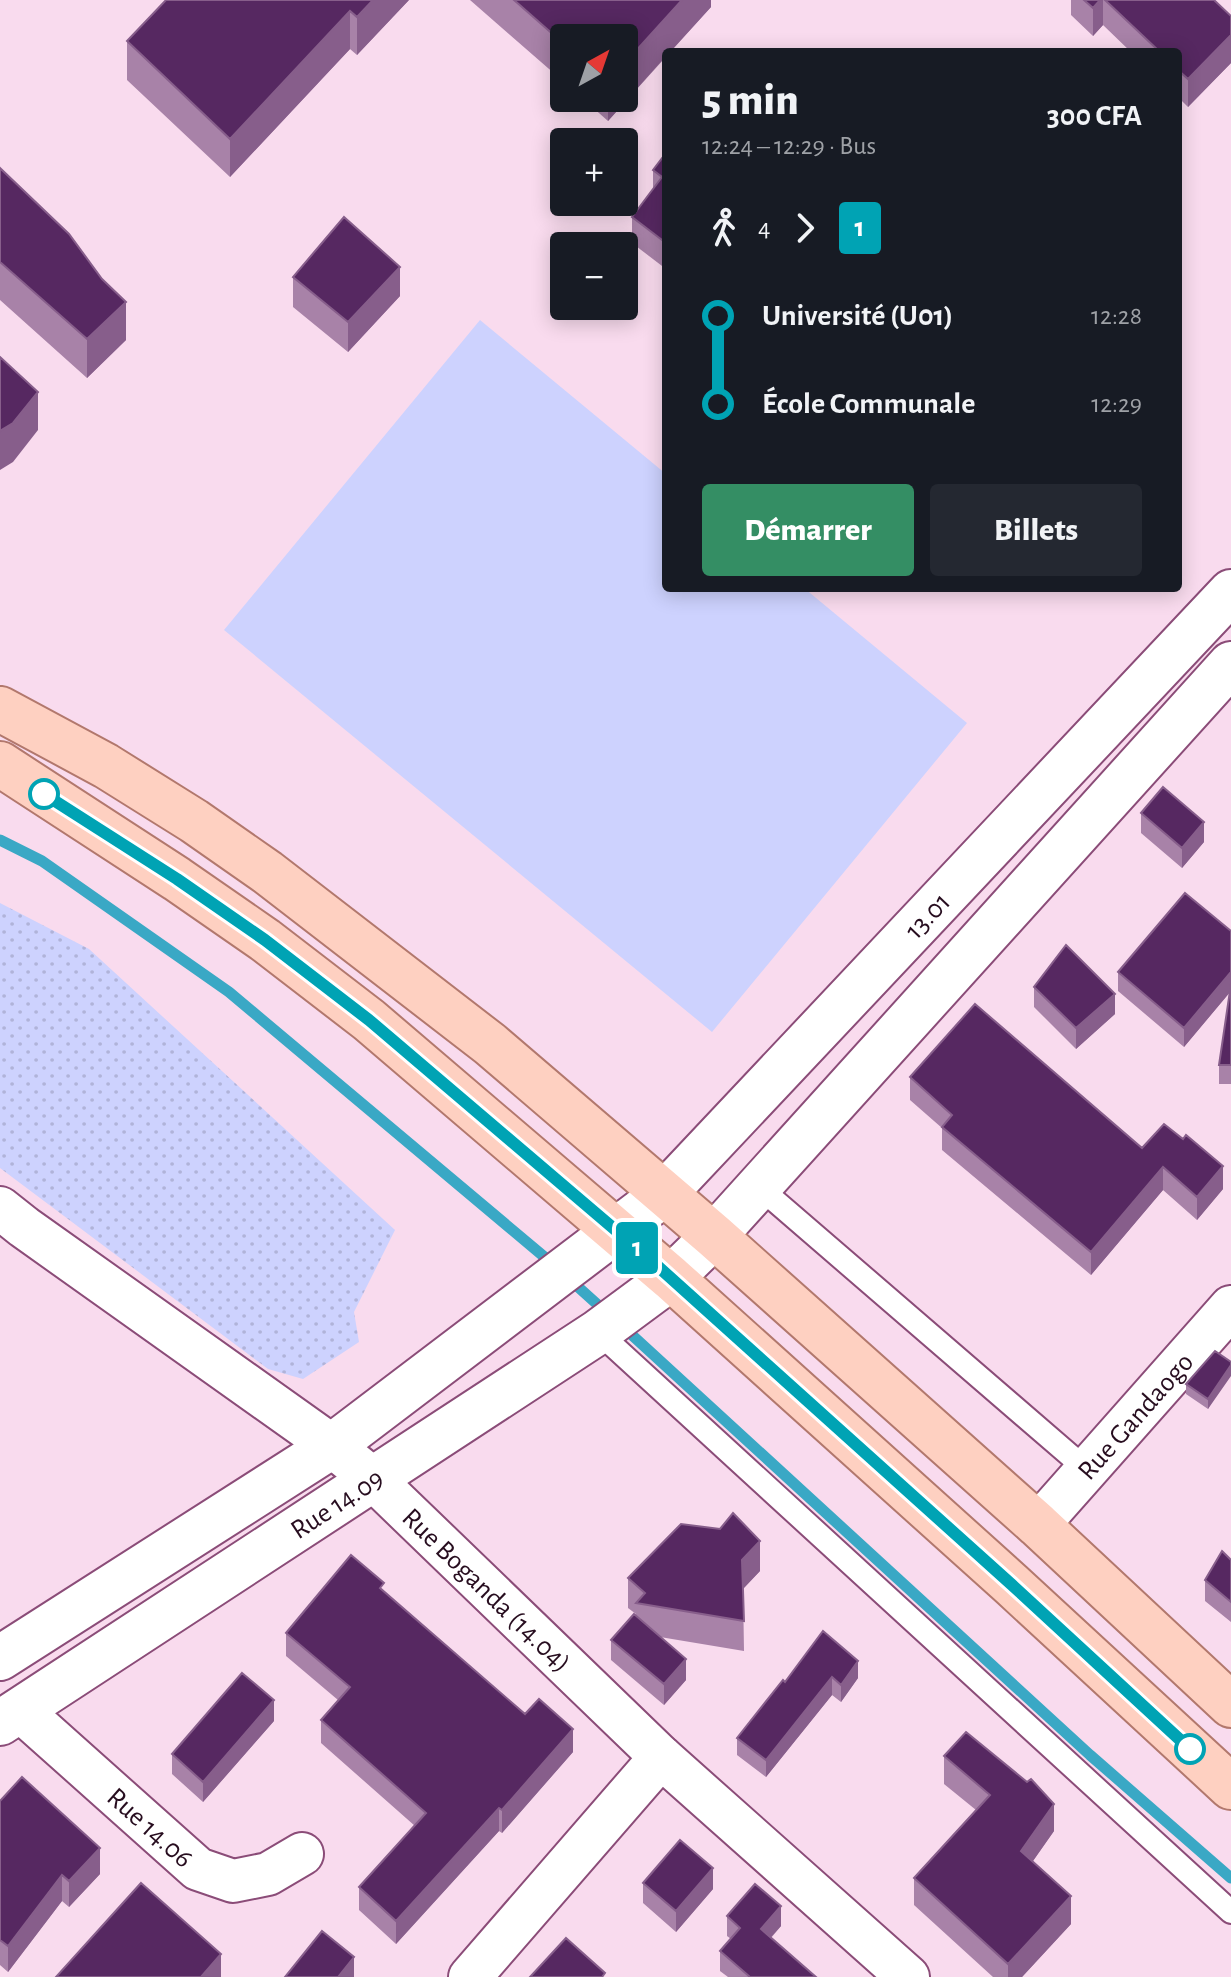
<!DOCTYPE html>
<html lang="fr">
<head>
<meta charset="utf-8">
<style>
	body { margin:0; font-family:"Alegreya Sans",sans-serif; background:#242831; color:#f1f3f6; height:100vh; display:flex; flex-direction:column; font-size:30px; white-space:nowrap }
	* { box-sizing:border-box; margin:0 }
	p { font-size:26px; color:#9ea1a6 }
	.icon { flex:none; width:44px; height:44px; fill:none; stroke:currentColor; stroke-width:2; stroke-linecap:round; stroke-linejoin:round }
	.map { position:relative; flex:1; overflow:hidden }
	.side { position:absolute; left:662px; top:48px; width:520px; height:544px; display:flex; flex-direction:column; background:#171b24; border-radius:8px; box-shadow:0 4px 20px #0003 }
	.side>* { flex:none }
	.badge { padding:0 16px; border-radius:6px; font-size:28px; line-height:52px }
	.needle { width:52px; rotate:40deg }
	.tools { position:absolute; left:550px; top:24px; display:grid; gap:16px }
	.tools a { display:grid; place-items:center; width:88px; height:88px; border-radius:8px; background:#171b24; box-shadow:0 4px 20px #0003; font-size:40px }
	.map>.badge { position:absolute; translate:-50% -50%; box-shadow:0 0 0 4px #fff }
	.legs { display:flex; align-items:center; gap:12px; height:88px; padding:0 40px; font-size:26px }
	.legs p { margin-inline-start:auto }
	.headline { display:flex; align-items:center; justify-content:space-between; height:136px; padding:0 40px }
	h1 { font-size:44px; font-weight:800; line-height:60px }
	.cta { display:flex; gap:16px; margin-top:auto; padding:16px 40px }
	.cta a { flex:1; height:92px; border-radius:8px; background:#348e64; color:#fff; font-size:32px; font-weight:800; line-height:92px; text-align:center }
	.cta a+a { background:#242831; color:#f1f3f6 }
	ul { padding:0 40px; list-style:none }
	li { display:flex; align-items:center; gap:28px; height:88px; font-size:30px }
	li i { display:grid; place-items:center; width:12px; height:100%; margin:0 10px; background:currentColor }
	li i::after { content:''; width:20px; height:20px; margin:-10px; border:6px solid; border-radius:50%; background:#171b24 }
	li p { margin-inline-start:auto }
	li:first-child i { background:linear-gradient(#0000 50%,currentColor 0) }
	li:last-child i { background:linear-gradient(currentColor 50%,#0000 0) }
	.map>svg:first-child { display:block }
	.green { fill:#cdd2fe }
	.park { fill:url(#park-dots) }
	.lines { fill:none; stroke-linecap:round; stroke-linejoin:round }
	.stream { stroke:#3aa8c5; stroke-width:11 }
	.lane-casing { stroke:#8b4c78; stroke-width:26 }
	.street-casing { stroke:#8b4c78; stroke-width:46 }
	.secondary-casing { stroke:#8b4c78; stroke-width:48 }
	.primary-casing { stroke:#b2786d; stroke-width:48 }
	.lane { stroke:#fff; stroke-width:22 }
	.street { stroke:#fff; stroke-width:42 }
	.secondary { stroke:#fff; stroke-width:44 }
	.primary { stroke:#fed0c1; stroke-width:44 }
	.wall { fill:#a882a8 }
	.shaded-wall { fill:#875e8b }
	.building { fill:#562861; stroke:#875e8b; stroke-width:2 }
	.line-1-casing { stroke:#fff; stroke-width:18 }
	.line-1 { stroke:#00a3b4; stroke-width:12 }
	.stop-1-dot { fill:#fff; stroke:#00a3b4; stroke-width:4 }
	.labels { text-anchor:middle; stroke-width:8; stroke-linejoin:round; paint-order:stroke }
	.street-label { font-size:28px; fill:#270d1f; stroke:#f9dbee }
</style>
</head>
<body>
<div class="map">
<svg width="1231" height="1977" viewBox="0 0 1231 1977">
	<defs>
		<pattern id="park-dots" width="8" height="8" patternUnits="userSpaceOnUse" patternTransform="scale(2)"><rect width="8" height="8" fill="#cdd2fe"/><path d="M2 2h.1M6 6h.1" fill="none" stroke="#b0b3d9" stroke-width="1.8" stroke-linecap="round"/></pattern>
	</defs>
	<rect width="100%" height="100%" fill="#f9dbee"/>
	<path class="green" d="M480,320L666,474V588H804L967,723L712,1032L224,630Z"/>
	<path class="park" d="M0,903L89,949L395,1230L354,1312L359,1342L303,1379L268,1369L0,1168Z"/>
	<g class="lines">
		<path class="stream" d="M0,840L42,861L229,992L554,1265
			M567,1277L608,1314
			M621,1325L1090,1755L1231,1878"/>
		<g class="lane-casing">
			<path id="lane" d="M759,1187L1087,1470
				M598,1332L1231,1912"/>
		</g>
		<g class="street-casing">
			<g id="street">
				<path id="s1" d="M0,1208L24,1227L332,1446L373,1479L661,1757L908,1977"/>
				<path id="s2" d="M1038,1525L1231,1307"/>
				<path id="s3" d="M21,1711L198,1869L233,1881L268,1874L302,1854"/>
				<path d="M470,1977L661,1757"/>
			</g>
		</g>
		<g class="secondary-casing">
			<g id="secondary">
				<path id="s4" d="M0,1658L332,1446L664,1194L1231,592"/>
				<path id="s5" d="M0,1723L598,1332L671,1278L714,1236L1231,664"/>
			</g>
		</g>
		<g class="primary-casing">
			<path id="primary" d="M0,709L106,766L194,821L267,872L490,1044L714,1236L1038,1525L1231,1705
				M0,764L177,879L265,940L369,1020L671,1278L1011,1584L1231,1787"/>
		</g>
		<use href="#lane" class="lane"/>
		<use href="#street" class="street"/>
		<use href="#secondary" class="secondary"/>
		<use href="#primary" class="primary"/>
	</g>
	<path class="wall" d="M409,0L357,55L350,49L230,177L127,80V41Z
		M470,0H711V7L608,121L582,98H624L564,38V82Z
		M1071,0H1214L1231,16V63L1188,107L1178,97V52H1131L1103,25L1093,36L1071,15Z
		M666,153V269L632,243V217L653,189V170Z
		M0,168L102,279L126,340L87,378L0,300Z
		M293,277L400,296L348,352L293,307Z
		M1141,813L1204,842L1182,868L1141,833Z
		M1231,931V1084H1219V1065L1230,992L1184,1047L1118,991V972Z
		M1034,987L1115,1014L1076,1049L1034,1007Z
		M910,1077L1142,1148L1223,1189L1197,1220L1163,1190L1091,1275L942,1150V1128L910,1100Z
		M1231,1362L1208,1409L1186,1394V1384Z
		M1231,1560V1622L1205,1601V1580Z
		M760,1571L743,1589L744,1651L660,1637L686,1680L664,1705L611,1660V1640L636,1614L628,1608V1578Z
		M384,1592L525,1714L573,1752L502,1833L499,1831L396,1944L359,1910V1887L415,1826L321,1743V1720L338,1700L286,1656V1633Z
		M823,1631L858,1678L841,1702L832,1695L766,1777L737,1755V1738L785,1682Z
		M274,1721L203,1802L172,1774V1754Z
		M944,1756L1054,1831L1033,1861L1071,1924L1022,1977H993L914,1905V1878L976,1810L944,1784Z
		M0,1801L100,1874L69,1907L62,1901L8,1972L0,1965Z
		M643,1883L713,1889L676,1932L643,1903Z
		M727,1916L781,1926L771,1938L816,1977H728L720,1971V1951L731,1939L727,1936Z"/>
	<path class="shaded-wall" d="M373,0H409L357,55V17Z
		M682,0H711V7L670,52H666V56L608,121V98H624V64Z
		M1100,0H1103V25L1093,36V8Z
		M350,11V49L230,177V139Z
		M1231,35V63L1188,107V79Z
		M400,267V296L348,352V322Z
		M126,302V340L87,378V339Z
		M38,392V430L13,462L0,470V431Z
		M1204,822V842L1182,868V848Z
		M1231,972V991L1184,1047V1028Z
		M1115,994V1014L1076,1049V1028Z
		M1223,1166V1189L1197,1220V1197Z
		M1163,1167V1190L1091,1275V1252Z
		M1231,1365V1376L1208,1409V1399Z
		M760,1541V1571L742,1590V1560Z
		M686,1659V1680L664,1705V1684Z
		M858,1661V1678L841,1702V1685Z
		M832,1677V1695L766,1777V1760Z
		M274,1700V1721L203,1802V1782Z
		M573,1729V1752L502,1833V1810Z
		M1054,1804V1831L1021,1878V1851Z
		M499,1808V1831L396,1944V1921Z
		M100,1848V1874L69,1907V1881Z
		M713,1868V1889L676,1932V1911Z
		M62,1875V1901L8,1972V1946Z
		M1071,1896V1924L1022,1977H1008V1964Z
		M781,1906V1926L761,1948V1929Z
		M221,1954V1977H201Z
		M354,1957V1977H338Z"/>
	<path class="building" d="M166,0H373L357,17L350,11L230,139L127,41Z
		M514,0H682L624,64V38H564V44Z
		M1084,0H1100L1093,8Z
		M1105,0H1214L1231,16V35L1188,79L1178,70V52H1160Z
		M666,153V243L632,217L662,177L653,170Z
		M0,168L69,234L102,279L126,302L87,339L0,262Z
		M344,217L400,267L348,322L293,277Z
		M0,357L38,392L13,423L0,431Z
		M1163,787L1204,822L1182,848L1141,813Z
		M1185,893L1231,931V972L1184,1028L1118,972Z
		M1066,945L1115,994L1076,1028L1034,987Z
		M1231,984V1065H1219Z
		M975,1004L1142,1148L1164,1124L1183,1139L1186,1135L1223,1166L1197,1197L1163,1167L1091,1252L942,1127L952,1115L910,1077Z
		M1215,1351L1231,1362V1365L1208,1399L1186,1384Z
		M733,1513L760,1541L742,1560L744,1621L636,1603L645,1593L628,1578L681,1524L720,1529Z
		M1222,1551L1231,1560V1602L1205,1580Z
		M351,1555L384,1583L380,1588L525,1714L539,1699L573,1729L502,1810L499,1808L396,1921L359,1887L426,1813L321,1720L350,1687L286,1633Z
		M634,1614L686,1659L664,1684L611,1640Z
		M823,1631L858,1661L841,1685L832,1677L766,1760L737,1738L783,1680L785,1682Z
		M242,1673L274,1700L203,1782L172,1754Z
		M966,1732L1027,1782L1031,1779L1054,1804L1021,1851L1071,1896L1008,1964L914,1878L990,1795L944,1756Z
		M22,1777L100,1848L69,1881L62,1875L8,1946L0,1940V1801Z
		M680,1840L713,1868L676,1911L643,1883Z
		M141,1883L221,1954L201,1977H56Z
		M755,1884L781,1906L761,1929L816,1977H750L720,1951L740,1928L727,1916Z
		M322,1931L354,1957L338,1977H285Z
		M566,1938L605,1973L602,1977H530Z"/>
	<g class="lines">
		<g class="line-1-casing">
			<path id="line-1" d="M44,794L177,879L265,940L369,1020L653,1262L1011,1584L1190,1749"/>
		</g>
		<use href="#line-1" class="line-1"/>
	</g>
	<g class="stop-1-dot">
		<circle cx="44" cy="794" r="14"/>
		<circle cx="1190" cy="1749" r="14"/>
	</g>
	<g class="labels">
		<g class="street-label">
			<text dy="10" stroke="none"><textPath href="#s4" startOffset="1194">13.01</textPath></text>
			<text dy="10" stroke="none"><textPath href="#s2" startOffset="146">Rue Gandaogo</textPath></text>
			<text dy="10" stroke="none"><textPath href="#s5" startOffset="402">Rue 14.09</textPath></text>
			<text dy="10" stroke="none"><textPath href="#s1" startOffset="620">Rue Boganda (14.04)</textPath></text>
			<text dy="10" stroke="none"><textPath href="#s3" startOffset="174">Rue 14.06</textPath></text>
		</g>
	</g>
</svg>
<div class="tools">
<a><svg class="needle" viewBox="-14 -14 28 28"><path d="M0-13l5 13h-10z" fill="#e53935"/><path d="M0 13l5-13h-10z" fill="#9ea1a6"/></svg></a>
<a>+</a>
<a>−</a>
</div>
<b class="badge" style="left:637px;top:1248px;background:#00a3b4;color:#fff">1</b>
<section class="side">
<div class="headline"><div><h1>5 min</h1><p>12:24 – 12:29 · Bus</p></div><b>300 CFA</b></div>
<div class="legs"><svg class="icon" aria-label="walk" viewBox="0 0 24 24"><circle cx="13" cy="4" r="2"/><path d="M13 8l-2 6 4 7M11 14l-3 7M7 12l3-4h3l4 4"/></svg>4<svg class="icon" aria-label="forward" viewBox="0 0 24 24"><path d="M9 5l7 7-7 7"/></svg><b class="badge" style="background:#00a3b4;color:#fff">1</b></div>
<ul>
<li><i style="color:#00a3b4"></i><b>Université (U01)</b><p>12:28</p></li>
<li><i style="color:#00a3b4"></i><b>École Communale</b><p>12:29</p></li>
</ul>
<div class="cta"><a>Démarrer</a><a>Billets</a></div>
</section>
</div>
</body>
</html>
